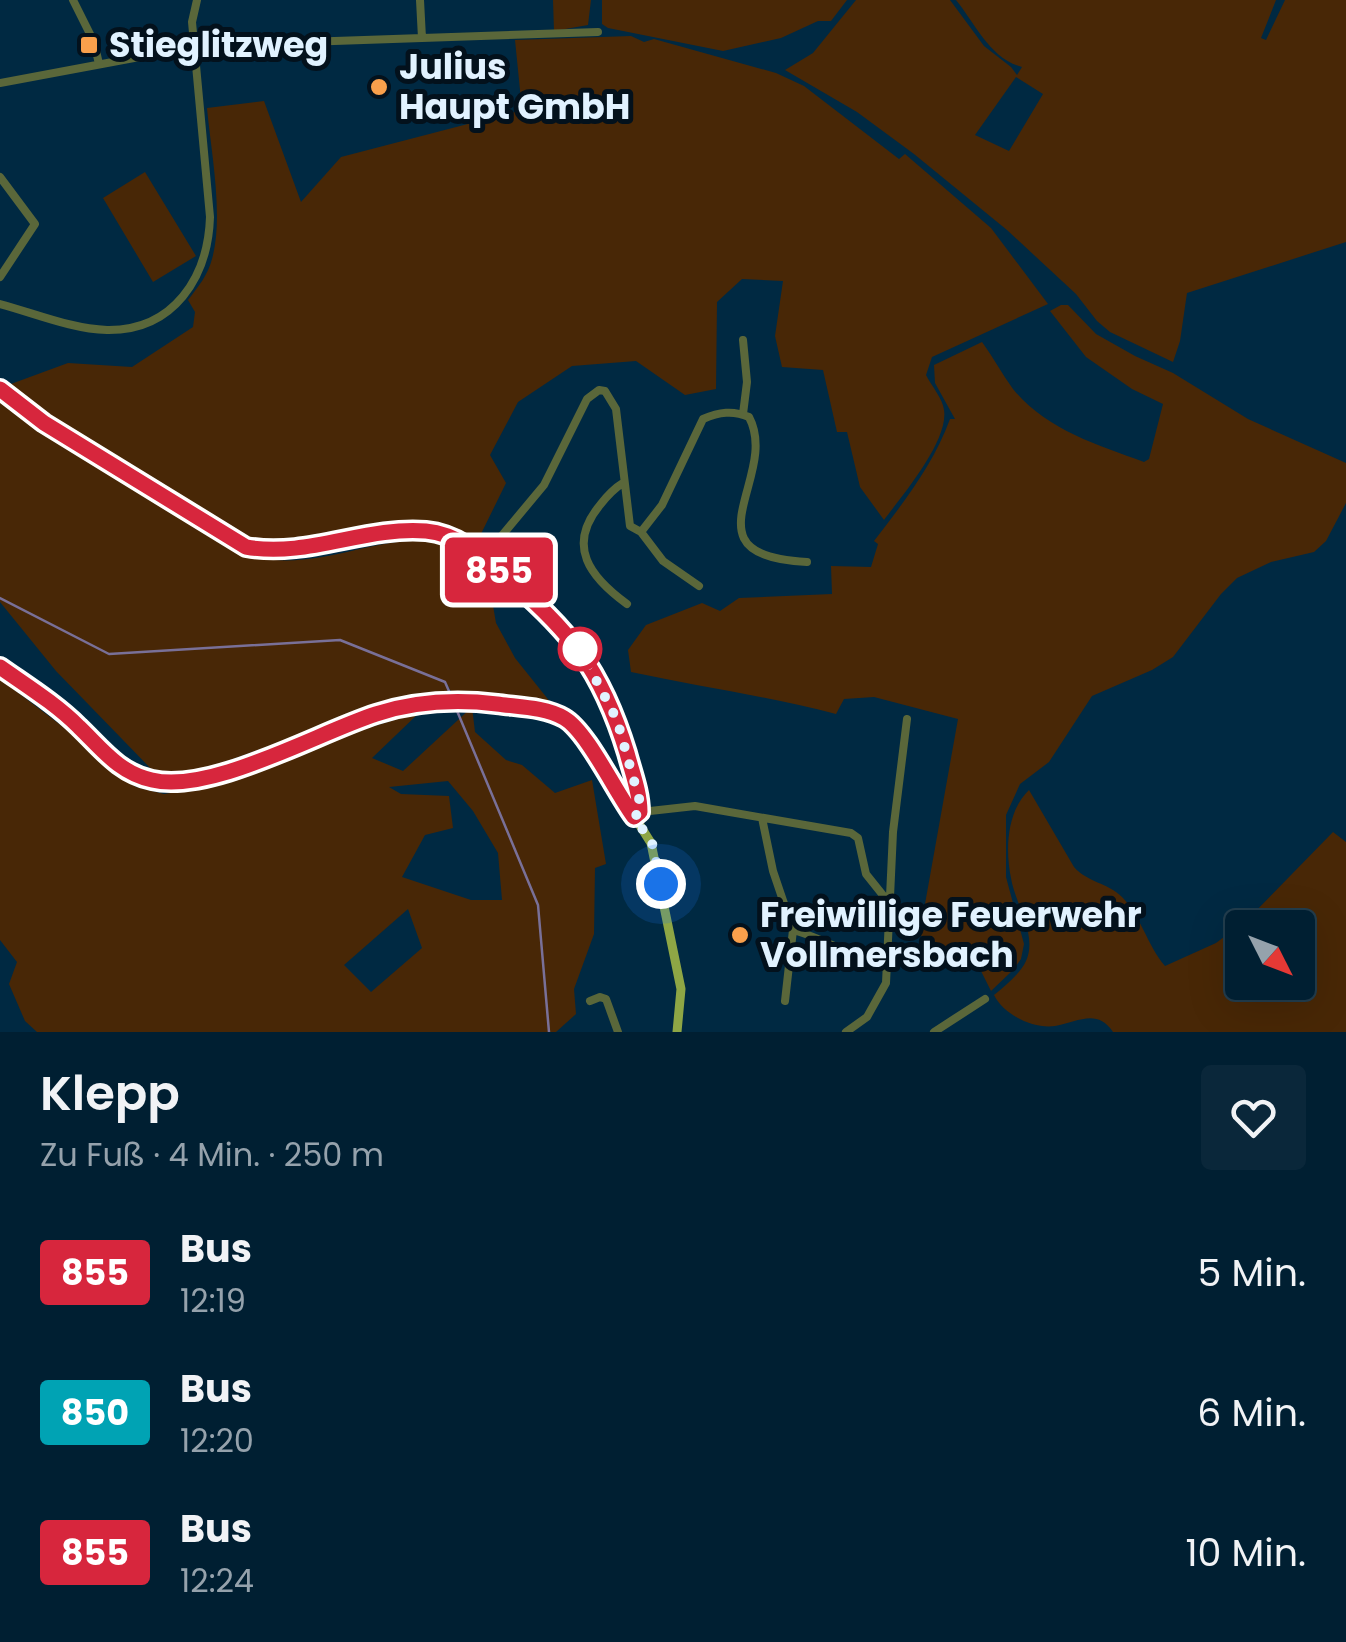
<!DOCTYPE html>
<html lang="de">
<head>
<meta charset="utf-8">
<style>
	body { margin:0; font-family:Poppins,sans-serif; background:#0a273a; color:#f1f3f6; height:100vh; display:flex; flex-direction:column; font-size:38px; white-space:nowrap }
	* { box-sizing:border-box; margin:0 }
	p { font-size:32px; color:#95a2ac }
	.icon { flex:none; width:55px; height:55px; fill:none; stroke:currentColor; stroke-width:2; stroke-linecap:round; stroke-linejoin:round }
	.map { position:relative; height:1032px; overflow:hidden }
	.panel { display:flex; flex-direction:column; background:#001f32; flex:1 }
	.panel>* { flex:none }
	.badge { padding:0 20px; border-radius:8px; font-size:35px; line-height:65px }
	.needle { width:65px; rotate:132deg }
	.controls { position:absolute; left:1225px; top:910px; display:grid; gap:20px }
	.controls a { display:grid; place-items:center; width:90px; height:90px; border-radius:10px; background:#001f32; box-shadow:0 10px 40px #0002,0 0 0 2px #223d4d; font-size:50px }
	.you { position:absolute; width:50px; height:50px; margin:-25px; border:8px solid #fff; border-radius:50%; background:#1a73e8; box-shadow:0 0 0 15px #1a73e833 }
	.map>.badge { position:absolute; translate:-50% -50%; box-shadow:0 0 0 5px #fff }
	.round { display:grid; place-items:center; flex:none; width:105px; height:105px; border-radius:10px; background:#0a273a }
	.headline { display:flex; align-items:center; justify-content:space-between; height:170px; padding:0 40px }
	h1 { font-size:48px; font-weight:600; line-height:75px }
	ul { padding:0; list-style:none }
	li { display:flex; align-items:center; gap:30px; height:140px; padding:0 40px }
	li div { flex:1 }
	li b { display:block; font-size:38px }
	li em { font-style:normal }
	li .badge { min-width:110px; font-weight:700; text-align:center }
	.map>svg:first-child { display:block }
	.green { fill:#482706; fill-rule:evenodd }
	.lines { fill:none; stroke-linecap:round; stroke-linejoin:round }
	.stream { stroke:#797098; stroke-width:2.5 }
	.minor { stroke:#5a673a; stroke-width:8 }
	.major { stroke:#8ea645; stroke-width:9 }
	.line-casing { stroke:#fff; stroke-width:22 }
	.line { stroke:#d7263d; stroke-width:15 }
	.walk { stroke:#e1f2ff; stroke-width:10; stroke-dasharray:0 18 }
	.poi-dot { fill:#f9a04c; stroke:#03111c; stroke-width:4 }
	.stop-dot { fill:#fff; stroke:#d7263d; stroke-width:5 }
	.labels { text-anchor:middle; stroke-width:10; stroke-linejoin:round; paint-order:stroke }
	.poi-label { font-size:35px; font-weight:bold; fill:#e1f2ff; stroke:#03111c; text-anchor:start }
</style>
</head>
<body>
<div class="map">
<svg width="1346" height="1032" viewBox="0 0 1346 1032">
	<rect width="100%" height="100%" fill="#002942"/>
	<path class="green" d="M553,0H591L588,25L554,31Z
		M602,0H847L831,21H818L781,38L723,51L608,28L602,24Z
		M856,0H950L984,46L1011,67L1017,75L1022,67C990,59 975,23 956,0H1276L1261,38L1266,40L1285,0H1346V242L1187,293L1180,341L1173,362L1110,332L1097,321L1076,294L1007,230L914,154L857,112L785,70L813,53ZM1016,77L1043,94L1009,151L975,135Z
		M631,36L644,42L654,39L776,73L804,86L899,159L905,154L991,228L1048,304L932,357L926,375C931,385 943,399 944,410C949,441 901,497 884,520L860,487L847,432H837L823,370L782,367L775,336L783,281L742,279L717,302L716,389L685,395L636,361L572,366L518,402L490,455L506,483L478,540C454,530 429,521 402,523C346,529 295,559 239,538L100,452L89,456C121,481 230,554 266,559C328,568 385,531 447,542C462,545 474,556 486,565L496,623L515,658L555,708L453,695L447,684V695L407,697L185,776L156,774L56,671L0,602V388L68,363L132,367L193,327L195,312L188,300C198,287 208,275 212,259C224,217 211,152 207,108L264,101L301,202L341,157L522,110L515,40Z
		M145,172L196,256L153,282L103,198Z
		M1061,305H1068L1096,334L1135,356L1173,373L1248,419L1346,463V503L1326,541L1314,552L1271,562L1237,578L1221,594L1173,657L1152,670L1092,696L1049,762L1020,784L1006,815V877L1024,944L1021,959L1013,970L991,991L974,957L934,972L920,932L958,719L874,697L844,699L836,714C768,696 700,687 631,672L628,650L646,625L702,603L720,611L739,598L832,594L831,566L871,567L878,544L874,541C904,502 933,465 950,419H955L935,383L934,365L982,342C993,357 1002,374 1013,389C1045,429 1097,445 1144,462L1149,459L1163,404L1132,389L1086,357L1050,311Z
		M0,679L79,739L112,771L136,787L164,794L208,787L336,738L420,712L372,758L403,771L472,707L475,732L506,760L522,765L555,793L592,780L606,864L595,868L594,934L574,989L576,1014L556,1032H37L25,1021L9,984L17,962L0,940ZM448,781L473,811L498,853L502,900H471L402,877L425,835L453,828L449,796L401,794L389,787ZM408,909L422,948L371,992L344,965Z
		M1029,790L1074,867C1087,882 1108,883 1122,897C1141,916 1147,945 1165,966L1216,943L1248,919L1333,832L1346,842V1032H1113C1097,1008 1078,1022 1055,1026C1033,1029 1004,1015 994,995C1005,986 1020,974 1026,961C1038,934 1015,904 1011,878C1005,849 1007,811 1029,790ZM1242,928H1298V982H1242Z"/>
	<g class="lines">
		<path class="stream" d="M0,598L109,654L340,640L445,682L452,698
			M455,706L538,905L549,1032"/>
		<path class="minor" d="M73,0L94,42L99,64
			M420,0L422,38
			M0,83L150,55L243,44L598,32
			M0,177L35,224L0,277
			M0,304C34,313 72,329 107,330C174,331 208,277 210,217L192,22L197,0
			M743,340L747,382L743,414
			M0,389L43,423L246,547C306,558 361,529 420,531C456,532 481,554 506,577C530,597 554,616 573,640C610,686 626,746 640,802L641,812L634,817
			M623,483C613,489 607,496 600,505C566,546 590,577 627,604
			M641,532L662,505L703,419C719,412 733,410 749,417C781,477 680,556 807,562
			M484,557L544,485L587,399L599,390L605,391L616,409L630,526L641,532L663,561L699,586
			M641,812L695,806L851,833L858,838L866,874L890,904
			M762,818L773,871L793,930L785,1001
			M793,930C826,939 854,958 888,967
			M590,1001L600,997L606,999L618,1032
			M846,1032L867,1017L886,983L893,832L907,719
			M934,1032L985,999"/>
		<path class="major" d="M0,667L59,710L122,768L155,781L177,783L215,776L375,714L407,706L465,700L535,709L565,719L583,735L651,843L681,989L677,1032"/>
	</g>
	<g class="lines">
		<g class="line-casing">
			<path id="line" d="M0,389L44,423L246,547C308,558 365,526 426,531C458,534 481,555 504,575C570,631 601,668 627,753C632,772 640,792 640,812L634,817C616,793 587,731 564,718C545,707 518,707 497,704C455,699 416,701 376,714C317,733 211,794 152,780C119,773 102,749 79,727C56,704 27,686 0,667"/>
		</g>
		<use href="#line" class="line"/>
		<path class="walk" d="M580,649L617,720L640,802V812L634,817L652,843L661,884"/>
	</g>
	<g class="poi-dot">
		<rect x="79" y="35" width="20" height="20" rx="5"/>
		<circle cx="379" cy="87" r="10"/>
		<circle cx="740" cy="935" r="10"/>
	</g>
	<circle class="stop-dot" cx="580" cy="649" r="20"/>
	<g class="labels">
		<g class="poi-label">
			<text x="109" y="57">Stieglitzweg</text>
			<text x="399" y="79">Julius<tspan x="399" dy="40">Haupt GmbH</tspan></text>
			<text x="760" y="927">Freiwillige Feuerwehr<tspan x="760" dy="40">Vollmersbach</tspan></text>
		</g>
	</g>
</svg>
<div class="controls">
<a><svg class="needle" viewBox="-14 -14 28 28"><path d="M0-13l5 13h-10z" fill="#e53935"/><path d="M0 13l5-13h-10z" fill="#95a2ac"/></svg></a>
</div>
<div class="you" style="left:661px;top:884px"></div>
<b class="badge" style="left:499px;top:570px;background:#d7263d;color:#fff">855</b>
</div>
<section class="panel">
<div class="headline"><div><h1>Klepp</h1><p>Zu Fuß · 4 Min. · 250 m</p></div><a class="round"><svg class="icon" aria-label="heart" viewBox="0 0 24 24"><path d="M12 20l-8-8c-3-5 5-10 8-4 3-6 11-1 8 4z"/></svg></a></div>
<ul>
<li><span class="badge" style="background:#d7263d;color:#fff">855</span><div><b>Bus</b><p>12:19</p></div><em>5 Min.</em></li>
<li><span class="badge" style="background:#00a3b4;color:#fff">850</span><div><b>Bus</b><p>12:20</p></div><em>6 Min.</em></li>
<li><span class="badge" style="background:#d7263d;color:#fff">855</span><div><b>Bus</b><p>12:24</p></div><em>10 Min.</em></li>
</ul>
</section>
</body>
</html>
